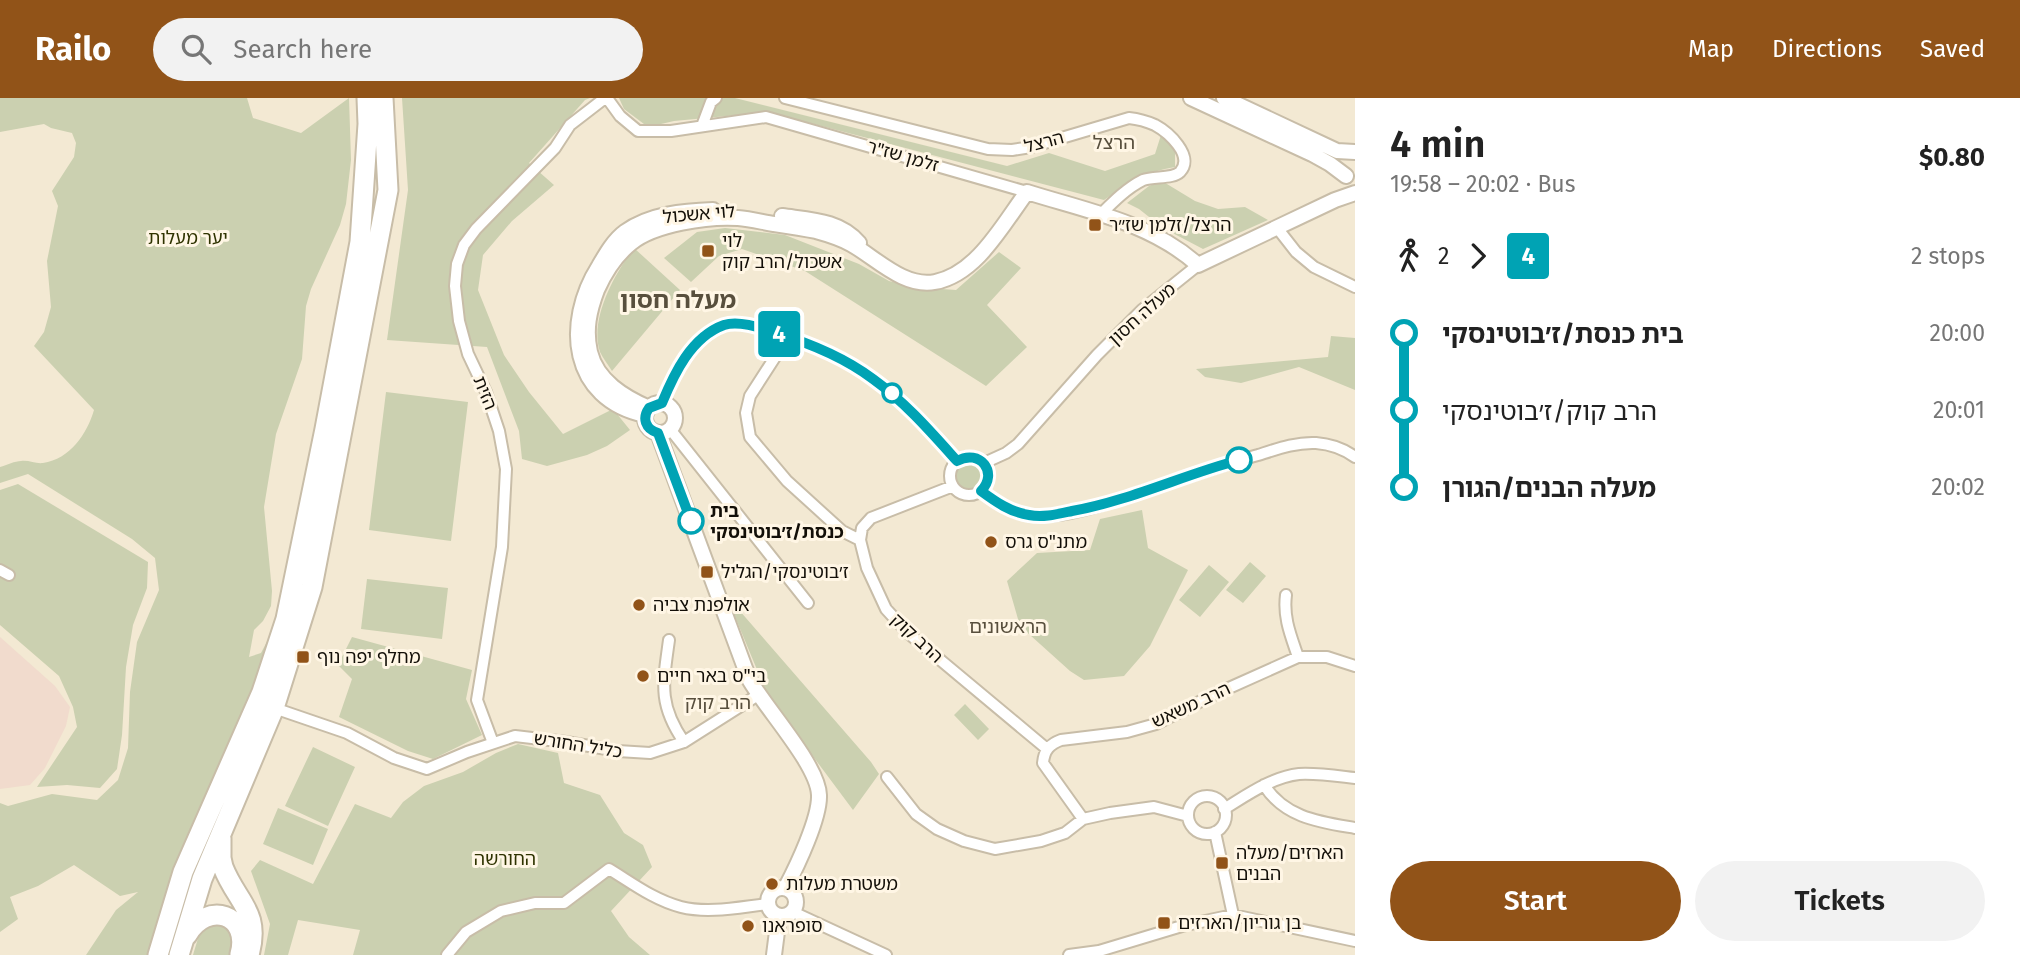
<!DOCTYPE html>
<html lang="en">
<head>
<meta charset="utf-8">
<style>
	body { margin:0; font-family:"Fira Sans","Noto Sans Hebrew",sans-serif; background:#f2f2f2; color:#222; height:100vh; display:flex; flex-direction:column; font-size:26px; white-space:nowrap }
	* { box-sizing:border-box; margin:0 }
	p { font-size:23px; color:#767676 }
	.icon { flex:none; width:38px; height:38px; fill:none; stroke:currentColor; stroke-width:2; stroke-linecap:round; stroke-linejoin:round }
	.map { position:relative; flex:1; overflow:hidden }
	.side { display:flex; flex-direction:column; background:#fff; width:665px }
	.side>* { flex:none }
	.badge { padding:0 14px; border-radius:5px; font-size:24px; line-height:46px }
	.map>.badge { position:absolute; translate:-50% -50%; box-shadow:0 0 0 4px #fff }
	.legs { display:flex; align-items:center; gap:10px; height:77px; padding:0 35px; font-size:23px }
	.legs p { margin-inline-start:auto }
	.headline { display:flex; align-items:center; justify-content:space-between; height:119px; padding:0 35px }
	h1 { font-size:38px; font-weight:600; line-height:52px }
	.button { display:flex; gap:14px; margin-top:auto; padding:14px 35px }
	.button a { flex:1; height:80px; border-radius:42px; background:#915318; color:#fff; font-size:28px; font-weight:600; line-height:80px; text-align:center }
	.button a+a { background:#f2f2f2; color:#222 }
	ul { padding:0 35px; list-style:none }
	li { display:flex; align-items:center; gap:24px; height:77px; font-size:26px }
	li i { display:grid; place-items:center; width:10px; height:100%; margin:0 9px; background:currentColor }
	li i::after { content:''; width:18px; height:18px; margin:-9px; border:5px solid; border-radius:50%; background:#fff }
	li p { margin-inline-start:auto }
	li:first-child i { background:linear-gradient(#0000 50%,currentColor 0) }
	li:last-child i { background:linear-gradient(currentColor 50%,#0000 0) }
	header { display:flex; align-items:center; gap:42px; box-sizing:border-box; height:98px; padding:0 35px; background:#915318; color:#fff }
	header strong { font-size:33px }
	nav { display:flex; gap:38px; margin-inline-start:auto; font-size:24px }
	.search { width:490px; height:63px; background:#f2f2f2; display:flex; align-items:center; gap:18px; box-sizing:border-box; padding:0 24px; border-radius:38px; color:#767676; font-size:26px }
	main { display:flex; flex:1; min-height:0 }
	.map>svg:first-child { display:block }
	.education { fill:#f1dbcd }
	.green { fill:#cbd0b0 }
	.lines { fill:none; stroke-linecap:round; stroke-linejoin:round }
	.street-casing { stroke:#c8bda8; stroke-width:14 }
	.secondary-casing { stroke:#c8bda8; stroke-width:18 }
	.highway-casing { stroke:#c8bda8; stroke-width:23 }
	.street { stroke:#fff; stroke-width:10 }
	.secondary { stroke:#fff; stroke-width:14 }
	.highway { stroke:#fff; stroke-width:19 }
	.line-1-casing { stroke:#fff; stroke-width:16 }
	.line-1 { stroke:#00a3b4; stroke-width:10 }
	.poi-dot { fill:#915318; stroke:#fff6e5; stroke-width:2.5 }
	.stop-1-dot { fill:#fff; stroke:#00a3b4; stroke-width:3.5 }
	.labels { text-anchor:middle; stroke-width:6; stroke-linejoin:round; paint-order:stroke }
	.street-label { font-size:18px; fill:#130f08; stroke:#fff6e5 }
	.poi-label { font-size:18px; fill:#130f08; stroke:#fff6e5; text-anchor:start }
	.park-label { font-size:18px; fill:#2f3300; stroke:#fff6e5 }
	.stop-label { font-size:18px; font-weight:bold; fill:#130f08; stroke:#fff6e5; text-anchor:start }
	.neighbourhood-label { font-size:19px; fill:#584f3d; stroke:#fff6e5 }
	.district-label { font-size:24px; font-weight:bold; fill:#584f3d; stroke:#fff6e5 }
</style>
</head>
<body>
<header>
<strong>Railo</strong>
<div class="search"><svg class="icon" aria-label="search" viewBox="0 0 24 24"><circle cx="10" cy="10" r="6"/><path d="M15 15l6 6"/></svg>Search here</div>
<nav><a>Map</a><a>Directions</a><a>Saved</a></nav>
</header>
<main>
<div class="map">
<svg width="1355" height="857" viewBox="0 0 1355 857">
	<rect width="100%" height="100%" fill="#f3e9d3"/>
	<path class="education" d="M0,539L55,588L70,609L66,628L45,670L30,687L0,691Z"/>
	<path class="green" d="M0,0H247L253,20L301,35L349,0L351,62L346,106L340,127L311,191L306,208L302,261L276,336L264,409L272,493L271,508L263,523L254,532L249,559L261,555L281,517L242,632L149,857H86L116,812L138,794L120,798L74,767L38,788L10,799L18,821L0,834V705L8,708L52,696L97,702L118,682L128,650L130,594L137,544L159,492L155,460L132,441L28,376L0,385V369C7,367 15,363 21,363C29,362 36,366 43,365C70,361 87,336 94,312L34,248L44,234L51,209L47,163L58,108L52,93L74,59L76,45L72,35L51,30L44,26L0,34Z
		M402,0H590L585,2L529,65L554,87L512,123L483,157L478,192L504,257L529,294L563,336L613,311L630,332L607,348L587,357L547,368L522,361L519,333L487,249L387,242L408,92Z
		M619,0H735L1007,68L1049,55L1105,73L1155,56L1161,37L1175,53V69C1147,73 1127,86 1104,102L768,14L674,23L648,29L624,11Z
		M1162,83L1195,103L1218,111L1245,109L1268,122L1203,151L1163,130L1139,111L1127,105L1149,88Z
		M725,130L785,137L859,166L889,183L914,189L956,192L999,154L1021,170L987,207L1027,249L986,288L805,173L742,151L719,158L691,184L664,160L697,134Z
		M634,150L680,192L612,273C608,267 603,260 600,254C589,221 615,175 634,150Z
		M1331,238L1355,240V292L1299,269L1241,285L1205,279L1196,271L1328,259Z
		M386,294L468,304L451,443L369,432Z
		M953 378a16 16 0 1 1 32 0a16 16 0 1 1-32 0Z
		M18,386L148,464L147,490L133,527L126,569L122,637L117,671L100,690L67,687L37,689L77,629L73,609L59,578L0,527V392Z
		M1142,412L1148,450L1188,472L1150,548L1124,578L1084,582L1070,573L1020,528L1007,483L1037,455L1090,452L1100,421Z
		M1250,464L1266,478L1243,505L1226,492Z
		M1209,467L1229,484L1200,519L1179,502Z
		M367,481L448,490L442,541L361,531Z
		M726,497L871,664L879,676L853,712L768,598Z
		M352,539L472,572L466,601L482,637L433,661L408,653L339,619L352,581L338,567Z
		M965,606L989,631L978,642L954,617Z
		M518,646L558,655L564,685L600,697L624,735L643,747L652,769L611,813L629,839L650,857H353L360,832L298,822L288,857H264L270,826L251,773L260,762L313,786L355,706L391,720L403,704L424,688L463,674L496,655Z
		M313,649L355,669L328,728L285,708Z
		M278,710L328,731L313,767L263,746Z
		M222,824L233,836V857H193C201,833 197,832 222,824Z"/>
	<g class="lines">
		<g class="street-casing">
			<path id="street" d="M607,0L620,18L638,33H671L766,19L1027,94
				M785,0L988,51L1012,52L1031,49L1129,20C1138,21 1146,23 1155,27C1168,34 1195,58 1180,74C1173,81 1154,78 1143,82C1127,90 1114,103 1101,116
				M702,28L711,4L716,0
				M1278,131L1296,154L1314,169L1355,189
				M788,239L750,298L746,315L750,339L787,383L842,433L860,442
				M662,305C674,276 691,239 724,227C740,222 761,230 776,235C809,245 845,260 873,281C905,304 931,334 957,363
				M670,331L808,505
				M950 378a19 19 0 1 1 38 0a19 19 0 1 1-38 0Z
				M984,365L1006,355L1018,346L1097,257L1142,212L1198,167
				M953,388L871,420L862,430L860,442L867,470L886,511L908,535L1047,651
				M980,393C996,404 1013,416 1033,418C1068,421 1114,403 1147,392C1184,380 1221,367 1258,357C1277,351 1296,344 1316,345C1329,346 1344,351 1355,359
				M0,472L9,477
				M1286,497C1283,520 1291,538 1298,559
				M669,542C663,586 658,606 684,644
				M274,610L347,635L394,660L427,671L467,654L515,638L566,644L618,653L650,655L684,644L758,597
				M493,645L477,602L502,449L506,371L499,333L486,294L468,256L459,223L455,188L457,166L464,147L476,131L555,50L570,27L605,0
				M887,679L916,716L937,731L964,743L995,751L1041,743L1065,735L1083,721
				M1264,687C1285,720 1320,724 1355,730
				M1188 717a19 19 0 1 1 38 0a19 19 0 1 1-38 0Z
				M1224,711C1247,697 1272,679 1299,676C1318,675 1337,678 1355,680
				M1188,718L1154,709L1110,715L1083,721L1043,665C1044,652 1050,646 1061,642L1127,634L1156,626L1211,598L1298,559H1327L1355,568
				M1215,734L1233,817
				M793,814L886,857
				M447,857L466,834L501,813L535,805H564L609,771C632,785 654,802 681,809C709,816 740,809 768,806
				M1069,857L1099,853L1182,828L1233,817L1355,843"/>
		</g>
		<g class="secondary-casing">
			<path id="secondary" d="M1191,0L1312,56L1330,66L1346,78
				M1224,0L1337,53L1355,54
				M782,118C810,122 840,122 859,145
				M645 320a15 15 0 1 1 30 0a15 15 0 1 1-30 0Z
				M649,310C624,299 597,283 590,254C585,232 589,213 597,192C605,174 615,158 631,145C654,126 708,118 738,120C750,121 762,124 774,126C788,128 802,130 816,133C827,136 840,140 851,146C876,160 904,190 935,184C977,176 1003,126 1027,94C1087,113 1150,124 1198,167L1335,102L1355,95
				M645,317C570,301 563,225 599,168C606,156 614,142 625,134C650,116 684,113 713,112
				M658,335L749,581C766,611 818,667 819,697C820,720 797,768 786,789
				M768 804a14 14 0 1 1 28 0a14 14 0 1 1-28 0Z
				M774,857L779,818"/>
		</g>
		<g class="highway-casing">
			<path id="highway" d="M221,740V760L223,769C237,805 261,813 249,857
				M187,837C207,802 251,816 240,856
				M158,857L183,774L262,594L286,521L325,331L360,144L368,26L367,0
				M179,857L202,781L274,610L312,489L388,92L383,0"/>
		</g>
		<use href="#street" class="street"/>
		<use href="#secondary" class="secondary"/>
		<use href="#highway" class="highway"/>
	</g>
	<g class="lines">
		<g class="line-1-casing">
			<path id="line-1" d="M691,423L658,335C645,331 642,320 649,310L662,305C674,276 691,239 724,227C739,222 761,230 776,235C809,245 845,260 873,281C905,304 931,334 957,363C980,350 999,375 981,393C996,404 1010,414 1029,417C1043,420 1058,416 1072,413C1129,403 1183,377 1239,362"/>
		</g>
		<use href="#line-1" class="line-1"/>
	</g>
	<g class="poi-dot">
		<rect x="1088" y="120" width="14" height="14" rx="3.5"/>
		<rect x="701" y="146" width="14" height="14" rx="3.5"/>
		<circle cx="991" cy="444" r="7"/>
		<rect x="700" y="467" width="14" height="14" rx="3.5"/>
		<circle cx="639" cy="507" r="7"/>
		<rect x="296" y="552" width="14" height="14" rx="3.5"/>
		<circle cx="643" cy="578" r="7"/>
		<rect x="1215" y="758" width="14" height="14" rx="3.5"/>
		<circle cx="772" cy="786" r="7"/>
		<rect x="1157" y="818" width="14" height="14" rx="3.5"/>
		<circle cx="748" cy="828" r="7"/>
	</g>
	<g class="stop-1-dot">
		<circle cx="892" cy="295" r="9"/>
		<circle cx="1239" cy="362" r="12"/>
		<circle cx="691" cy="423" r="12"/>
	</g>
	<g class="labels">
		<g class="street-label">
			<text transform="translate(1044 44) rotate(-15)" y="6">הרצל</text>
			<text transform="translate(903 58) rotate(16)" y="6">זלמן שז"ר</text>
			<text transform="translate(699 116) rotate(-5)" y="6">לוי אשכול</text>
			<text transform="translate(1142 216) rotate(-42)" y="6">מעלה חסון</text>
			<text transform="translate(485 295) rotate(68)" y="6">הזית</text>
			<text transform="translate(917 540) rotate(43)" y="6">הרב קוק</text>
			<text transform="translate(1191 607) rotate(-25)" y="6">הרב משאש</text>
			<text transform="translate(578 647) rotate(9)" y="6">כליל החורש</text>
		</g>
		<g class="poi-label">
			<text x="1109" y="133">הרצל/זלמן שז״ר</text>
			<text x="722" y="149">לוי<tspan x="722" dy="21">אשכול/הרב קוק</tspan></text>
			<text x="1005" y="450">מתנ"ס גרס</text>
			<text x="721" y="480">ז׳בוטינסקי/הגליל</text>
			<text x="653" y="513">אולפנת צביה</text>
			<text x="317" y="565">מחלף יפה נוף</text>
			<text x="657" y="584">בי"ס באר חיים</text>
			<text x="1236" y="761">הארזים/מעלה<tspan x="1236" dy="21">הבנים</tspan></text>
			<text x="786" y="792">משטרת מעלות</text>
			<text x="1178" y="831">בן גוריון/הארזים</text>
			<text x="762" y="834">סופראנו</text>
		</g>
		<g class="park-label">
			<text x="188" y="146">יער מעלות</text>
			<text x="505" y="767">החורשה</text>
		</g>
		<g class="stop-label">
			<text x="710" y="419">בית<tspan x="710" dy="21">כנסת/ז׳בוטינסקי</tspan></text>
		</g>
		<g class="neighbourhood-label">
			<text x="1114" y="51">הרצל</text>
			<text x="1008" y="535">הראשונים</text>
			<text x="718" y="611">הרב קוק</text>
		</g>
		<g class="district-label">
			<text x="678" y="210">מעלה חסון</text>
		</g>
	</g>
</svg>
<b class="badge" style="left:779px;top:236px;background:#00a3b4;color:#fff">4</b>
</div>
<section class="side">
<div class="headline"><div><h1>4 min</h1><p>19:58 – 20:02 · Bus</p></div><b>$0.80</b></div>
<div class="legs"><svg class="icon" aria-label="walk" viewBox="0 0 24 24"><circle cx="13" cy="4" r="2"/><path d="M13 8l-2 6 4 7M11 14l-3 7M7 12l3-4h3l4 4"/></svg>2<svg class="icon" aria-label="forward" viewBox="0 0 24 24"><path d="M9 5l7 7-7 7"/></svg><b class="badge" style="background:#00a3b4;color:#fff">4</b><p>2 stops</p></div>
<ul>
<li><i style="color:#00a3b4"></i><b>בית כנסת/ז׳בוטינסקי</b><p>20:00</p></li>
<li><i style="color:#00a3b4"></i><span>הרב קוק/ז׳בוטינסקי</span><p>20:01</p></li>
<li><i style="color:#00a3b4"></i><b>מעלה הבנים/הגורן</b><p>20:02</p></li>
</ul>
<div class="button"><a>Start</a><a>Tickets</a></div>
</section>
</main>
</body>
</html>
